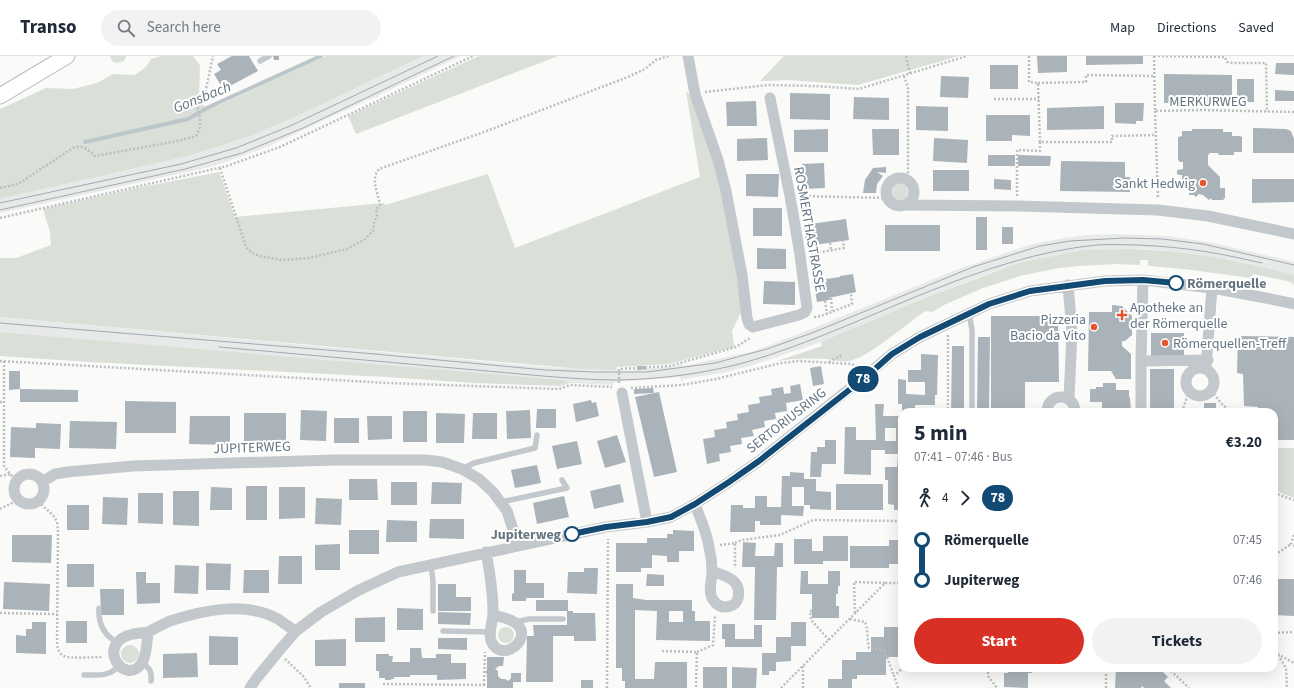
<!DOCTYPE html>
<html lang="en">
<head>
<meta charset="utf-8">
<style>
	body { margin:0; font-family:"Source Sans 3",sans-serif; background:#f2f2f3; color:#1f2937; height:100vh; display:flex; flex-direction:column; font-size:15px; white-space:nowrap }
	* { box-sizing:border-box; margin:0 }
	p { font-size:13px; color:#747a83 }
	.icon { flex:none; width:22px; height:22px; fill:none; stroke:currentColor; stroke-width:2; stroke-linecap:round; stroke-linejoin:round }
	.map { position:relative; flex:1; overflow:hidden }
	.details { position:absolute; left:898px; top:352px; width:380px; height:264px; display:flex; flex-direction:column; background:#fff; border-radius:12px; box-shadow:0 4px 16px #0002 }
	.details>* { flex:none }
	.badge { padding:0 8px; border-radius:13px; font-size:14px; line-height:26px }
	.map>.badge { position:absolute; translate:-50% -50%; box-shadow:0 0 0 2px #fff }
	.legs { display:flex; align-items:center; gap:6px; height:44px; padding:0 16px; font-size:13px }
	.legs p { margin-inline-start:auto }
	.summary { display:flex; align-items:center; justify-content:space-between; height:68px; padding:0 16px }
	h1 { font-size:22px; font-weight:700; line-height:30px }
	.primary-button { display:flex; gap:8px; margin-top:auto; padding:8px 16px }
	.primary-button a { flex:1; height:46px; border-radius:24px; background:#d93025; color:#fff; font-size:16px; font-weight:700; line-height:46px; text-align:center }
	.primary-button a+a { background:#f2f2f3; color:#1f2937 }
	ul { padding:0 16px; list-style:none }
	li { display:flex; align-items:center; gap:14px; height:40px; font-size:15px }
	li i { display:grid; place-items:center; width:6px; height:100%; margin:0 5px; background:currentColor }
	li i::after { content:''; width:10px; height:10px; margin:-5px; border:3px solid; border-radius:50%; background:#fff }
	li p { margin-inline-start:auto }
	li:first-child i { background:linear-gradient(#0000 50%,currentColor 0) }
	li:last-child i { background:linear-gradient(currentColor 50%,#0000 0) }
	header { display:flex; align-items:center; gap:24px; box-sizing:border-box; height:56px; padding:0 20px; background:#fff; border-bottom:1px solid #e0e1e3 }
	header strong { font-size:19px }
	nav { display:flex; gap:22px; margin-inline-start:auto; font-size:14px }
	.search { width:280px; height:36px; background:#f2f2f3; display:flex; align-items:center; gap:10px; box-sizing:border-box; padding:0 14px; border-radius:22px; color:#747a83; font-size:15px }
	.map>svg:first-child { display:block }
	.built { fill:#e8e9e9 }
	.green { fill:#dadfd7 }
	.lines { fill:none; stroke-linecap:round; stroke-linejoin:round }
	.stream { stroke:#bbc7cb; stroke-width:4 }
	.building { fill:#aab3b9; fill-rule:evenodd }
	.secondary-casing { stroke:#b3babf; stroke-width:17 }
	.path { stroke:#bbbfc2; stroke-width:2.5; stroke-dasharray:2 2; stroke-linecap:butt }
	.lane { stroke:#c3c8cc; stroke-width:5.5 }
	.street { stroke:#c3c8cc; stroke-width:11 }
	.secondary { stroke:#fff; stroke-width:15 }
	.tram { stroke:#a2aab0; stroke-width:1 }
	.line-1-casing { stroke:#fff; stroke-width:9 }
	.line-1 { stroke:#124a73; stroke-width:6 }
	.poi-dot { fill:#e4572e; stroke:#fff; stroke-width:1.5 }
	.stop-1-dot { fill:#fff; stroke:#124a73; stroke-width:2 }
	.labels { text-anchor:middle; stroke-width:4; stroke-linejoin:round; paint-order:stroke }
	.street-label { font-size:14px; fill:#657683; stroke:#fff }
	.poi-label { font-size:14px; fill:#657683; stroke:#fff; text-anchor:end }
	.stop-label { font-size:14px; font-weight:bold; fill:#657683; stroke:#fff; text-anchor:start }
	.water-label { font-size:15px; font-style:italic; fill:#60757c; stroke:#fff }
</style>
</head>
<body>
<header>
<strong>Transo</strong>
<div class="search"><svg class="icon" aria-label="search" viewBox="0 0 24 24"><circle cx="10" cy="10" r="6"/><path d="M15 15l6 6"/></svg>Search here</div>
<nav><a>Map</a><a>Directions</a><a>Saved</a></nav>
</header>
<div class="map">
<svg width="1294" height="632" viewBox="0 0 1294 632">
	<rect width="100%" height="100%" fill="#fafaf8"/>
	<path class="built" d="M423,0H461L381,38L378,41L372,42L269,90L245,99L214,110L0,157V143L184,101L217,91L250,80L293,62Z
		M1117,178L1168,180L1213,187L1294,206V219L1229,205L1166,195L1147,193L1083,194L1018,207L992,216L920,244L821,286L753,309L722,317L683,323V325L681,326L680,321L616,326L612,329L569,327L561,324L0,276V261L546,311L626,315L645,313L678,310V309L681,308L682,310L688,309L754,295L801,277L956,214L1029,189L1058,183L1087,179Z"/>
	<path class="green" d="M110,0H126L124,5L116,7L112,5Z
		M161,0H193L200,9L199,38L196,43L204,50H217L326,0H423L293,62L250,80L217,91L184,101L0,143V53L46,32L73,33L97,27L113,18L135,19L146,11L151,3Z
		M479,0H558L356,78L348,60Z
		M784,0H959L858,29L788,24L760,25Z
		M686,35L693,42L716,112L729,170L742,254L732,275L734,291L669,308L617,311L616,314L581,313L0,261V202H16L51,189L50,176L43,153L137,132L219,116L235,161L384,147L385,149L488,118L515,192L700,121Z
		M890 136a9 9 0 1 1 18 0a9 9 0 1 1-18 0Z
		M1129,193C1184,194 1240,205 1294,219V229L1291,226L1253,218L1251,222L1192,214L1150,210L1148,209V204H1140V209L1117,208L1079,210L1058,212L1020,220L983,232L946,248L932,256L926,255C908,266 866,304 848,305C841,306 834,304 827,303C810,302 794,302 777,305L822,290L821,286L920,244L1018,207L1083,194Z
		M0,276L562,324L569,327L560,330L474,327L386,321L90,306L0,300Z
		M1294,392V442L1274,434V392Z
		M498 579a8 8 0 1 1 16 0a8 8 0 1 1-16 0Z
		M121 598a9 9 0 1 1 18 0a9 9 0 1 1-18 0Z"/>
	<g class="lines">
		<path class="stream" d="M85,86L188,63L209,51L321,0"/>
	</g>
	<path class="building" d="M232,0H249L258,15L230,30L227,24L220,28L214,18L221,14L217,8Z
		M273,0H279V4H274Z
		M1037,0H1067V16L1038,17Z
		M1086,0H1143V8L1086,9Z
		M1276,7H1294V19L1275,18Z
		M990,9H1018V33H990Z
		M1164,18L1232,19V47H1164Z
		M941,20L969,21L968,42L940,41Z
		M1237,23H1254V46H1237Z
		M1275,34L1294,35V45H1275Z
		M790,37L830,38V64L790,63Z
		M854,41L889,42V64L853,63Z
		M756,45L757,70H727L726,46Z
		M1115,47H1144L1143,65H1136V68L1115,67Z
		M916,50L948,51V75L916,74Z
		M1104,50V73L1047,74V52Z
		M986,59H1030V80L1012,79V85H986Z
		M1253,72L1286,73L1291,75L1294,83V97H1253Z
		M828,73V96H794V74Z
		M872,73H899V99H873Z
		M1192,73H1223V76H1232V80H1240L1242,81V96H1234V99H1219L1218,97H1210L1208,99V109L1220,121V132H1225V142L1223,144H1212L1211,142L1209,144L1203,139L1199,138L1196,141L1194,139H1189V134L1187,133L1189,131L1182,124V119H1179L1177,118V114L1183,113V106H1180L1178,104V81L1182,80V75H1192Z
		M767,82L768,104L737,105V83Z
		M934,82L968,84L967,107L933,105Z
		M988,99H1015V110H988Z
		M1018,99L1051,100L1050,110H1018Z
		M1061,105L1125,106V121H1130V136L1060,135Z
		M824,107L825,132L803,133L802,108Z
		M886,111V117L877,116L883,120L877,128L876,137H863L865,124L873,112Z
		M933,114H969V135H933Z
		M746,118H779L778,141L746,140Z
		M994,123L1011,124V134L994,133Z
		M1252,123H1294V146L1252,147Z
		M753,152H782V180H753Z
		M976,161H987V194H976Z
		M846,163L849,184L807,190L803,169Z
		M885,169H940V195H885Z
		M1002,171H1013V188H1002Z
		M757,192L786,193V213H757Z
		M853,218L856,236L829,242L830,244L817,246L814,228L827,226L826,223L840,221V220Z
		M764,225L795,226V249L763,248Z
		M1112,249L1122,250L1132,260V279L1125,285H1122V290L1131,298V323H1116L1111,315H1088L1089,256H1112Z
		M991,260H1058L1059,326H1025V356H991Z
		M1151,277H1184V301H1151Z
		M1238,280L1294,281V384H1274V356H1258V351L1244,350L1243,318L1237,317Z
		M978,281H990L989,356H977Z
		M952,290H964V356H951Z
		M921,298L938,299L937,339H935V349H915V356H902V348H898V323L906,324V338L925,339V326H908V314H921Z
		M637,310H647V313L637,314Z
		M821,310L824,328L813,330L810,312Z
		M1150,313H1174V356H1150Z
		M9,315H20V333L78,334V346H20V333L9,334Z
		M1103,327H1116V334H1129V341H1130L1131,356H1097V354H1102V346H1090V333H1096V331H1103Z
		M800,328L803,344L786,347L787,355L775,357L776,363L764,365L765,371L752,374L754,380L741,382L742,388L730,390L731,396L719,398L720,405L707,408L703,383L715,381L714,374L727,372L726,366L738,364L737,358L749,356L748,349L760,347L759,341L772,339L771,333L783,331L784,338L791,337L790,330Z
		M653,332L654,337L634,338V333Z
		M659,336L677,416L654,421L635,341Z
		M591,344L592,347L596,346L599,360L576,366L573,348Z
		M125,345L176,346V377H125Z
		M1204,347H1216V356H1204Z
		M875,348H884L883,360H902V424H899V437H902V454H894V449L888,448V424H885V411H897L898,398H885V394H871V419L844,418L845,371H856V384H876ZM885,372H896V385H885Z
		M537,353H556V372H536Z
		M301,354L327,355L326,385L300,384Z
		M530,354L531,382L507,383L506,355Z
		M403,355H427V386H403Z
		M244,357H286V386H244Z
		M436,357L465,358L464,387H436Z
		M473,357H497V383H472Z
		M190,360H230V389L189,388Z
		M367,360H392V383L368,384Z
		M334,362H359V387H334Z
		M70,365L117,366L116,393L69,392Z
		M36,367L61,368L60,393L35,392V402L10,401L11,371L36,372Z
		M617,379L626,406L605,412L597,385Z
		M825,384H836V408H822L821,421H810L811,396H817V391H825Z
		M577,385L582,408L557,413L552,390Z
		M537,409L541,427L515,432L511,414Z
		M790,416L804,417V431H792V450H804L803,460L781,459V469H760V465H755V476H730L731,449H743V452H755V440H767V451H781L782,420H790Z
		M349,423H377L378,444H349Z
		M804,423H816V435L831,436V454L810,453V449H804Z
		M391,426H417V449H391Z
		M432,426L462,427L461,448H431Z
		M620,428L624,446L594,453L590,435Z
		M836,428H883V454H836Z
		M246,430H267V464H246Z
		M211,431L232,432V454H210Z
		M279,431H305V462L279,463Z
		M173,435H199V470L173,469Z
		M138,437H163V468L138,467Z
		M564,440L569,461L537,468L533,447Z
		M103,441L128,442L127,469L102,468Z
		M316,442L342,443L341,469L315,468Z
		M67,449H89V474H67Z
		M430,463H464V483L429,482Z
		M387,464L417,465V486H386Z
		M349,474H379V498H349Z
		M673,474L694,475V495H679V506H667V500L652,499V512H641V516H616V487H647V482H667V478H673Z
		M12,479H52L51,507L12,506Z
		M823,480H848V505H823V508H794V483H812V495H823Z
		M900,480H902V508H889V512H850V490H889V484H900Z
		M743,486L756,487L755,500H774L775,487H783V511H777L776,564H754L755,511H742Z
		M340,488V514H315V489Z
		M279,500H302V528H278Z
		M206,507L231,508L230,534H206Z
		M67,508H94V531H67Z
		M175,509L199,510L198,538L174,537Z
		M584,512H598L597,538L567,537L568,516H584Z
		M244,514H269V537H243Z
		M514,514H526V527H544V542H526V545H512V537L514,538Z
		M801,515H808V528H828V515H840V530H838V538H836V550H839V562H812V538H800Z
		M136,516H146V527H160V547L137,548Z
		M647,518L664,519V530H646Z
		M1274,523H1294V560L1274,559Z
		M4,526L50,528L49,555L3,553Z
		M438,528H456V541H471V555H438Z
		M616,528H633V542L646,544H692V555H695V565H710V585L656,584L657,555L635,554V623H654L655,606H687V632H625V625H622V612H616ZM669,555H683V566H669Z
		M100,533H124V559H101Z
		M536,544H568V555H567H573V557H595L596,585H574V580H553V626H526L527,580H534L533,569H567V555H536Z
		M397,552L423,553V574H397Z
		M438,556L471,557L470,569L438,568Z
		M385,561V586H355V562Z
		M898,563H902V586H899L900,601H886V619H857V623H852V632H828V623H842V604H856V596H871V581H884V571H898Z
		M66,565H87V587H66Z
		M32,566H46V598L16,597V579L26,580V573H32Z
		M791,566H806V590H791V605L776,606V615H769V619H762V597H776V581H791Z
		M722,568H735V583H754V569H762V591H725V583H722Z
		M209,580L238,581V609H209Z
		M438,582H467V594L438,593Z
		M346,583V610H315V584Z
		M410,592H421L422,602H436V598H451V607H466V623L437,624V619H410V621H394V623H391V624H385V622H379V615H376V598H389V600H393L392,606H410Z
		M197,597L198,621L163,622V598Z
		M487,601H504L503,610H499L495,613L498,615V620L501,623H505L508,625L511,622V617H521V626H513V632H487V618L485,616L487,614Z
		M703,611H727V632H703Z
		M732,611L757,612L756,632H732Z
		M1008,612H1032V617H1028V632L1004,631V617H1008Z
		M1116,612H1151L1153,614L1156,612H1159L1168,621L1164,625L1171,632H1144L1142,630L1141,632H1115Z
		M581,624H593V632H581Z
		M339,627H365V632H339Z"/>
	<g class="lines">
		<g class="secondary-casing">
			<path id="secondary" d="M0,40L67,0"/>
		</g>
		<path class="path" d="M906,0L910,18
			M1029,0V26L1038,27L1040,86H1112V80L1156,79
			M1154,0L1155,55L1201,54L1294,56
			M1154,0L1225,1L1227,6L1233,7H1266L1267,56
			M904,20L908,32V124
			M1038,27L1086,26V19L1155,20
			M705,36L768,29L814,30L859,33L967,0
			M994,43H1039
			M1155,55L1158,142
			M220,112L246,191L252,197L260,200L282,204L309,202L347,193L364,184L373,175L374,167L377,160L376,154L380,149C378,136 370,124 379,113L484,76L628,21L645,13L656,4L669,0
			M0,132L18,128L73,92C83,88 88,94 95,100L178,85L196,80C203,67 200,63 197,50L205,38L213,0
			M801,140L886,142
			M1017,140V94L1040,95V86
			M0,162L227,110L280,91L473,0
			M830,187L831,194
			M815,189L817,197
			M811,198L844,192L843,185
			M831,242L832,255
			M825,245L827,258
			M814,261L821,260L852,248L851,237
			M948,279V356
			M0,305L388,327L559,333L570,329L612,331
			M4,305V410L10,418L17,425
			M829,306L842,299
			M619,327V313L670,310L736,291L750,282
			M631,332L682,329L716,323L781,307L799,305L852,308L858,312
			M1211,335L1222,348L1231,356
			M0,346H4
			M924,356V355H948
			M1182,356L1189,335
			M0,420L10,418
			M1274,437L1294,444
			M39,445C43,452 53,457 56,464C58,466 57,471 58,473L57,589C58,593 59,598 64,600C71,603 95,601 103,601
			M0,453L12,447L17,441
			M1294,479L1291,488L1294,490
			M735,487L742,484L780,479L813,464L902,465
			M720,489L735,487V512
			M1274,497L1279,496L1291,488
			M812,555H810L811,564L829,584
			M0,557L57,558
			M855,557L854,526L885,527
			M850,563L865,566C868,572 867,584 869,592L883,594L887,601L894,620
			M1274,577L1294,576
			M662,595L697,596L696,632
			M697,596L713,589L715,560
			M1274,596L1294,607
			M1278,599L1286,612L1287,632
			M285,603L303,620L311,632
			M803,610V632
			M988,612V620L997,632
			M1168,612L1189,632
			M383,628L484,629V632
			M484,629L485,596
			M607,632L608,483
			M781,632L885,527H902
			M898,632L894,620L903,612
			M1106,632V612"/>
		<path class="lane" d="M260,5L269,0
			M969,257L972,274V356
			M462,413L474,407L535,392L537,379
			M501,446L567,432L562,424
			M431,509L433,525V555
			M99,552C98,567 103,579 118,587
			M515,566L529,563H563
			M443,575L490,576
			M142,607C150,612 152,616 151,625
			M84,619C99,619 108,621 119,610"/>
		<path class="street" d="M688,0L695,38L718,104L726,135L742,219L747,262L749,268L753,271L799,259L805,256L807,252L800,199L790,140L770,42
			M886 136a14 14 0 1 1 28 0a14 14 0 1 1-28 0Z
			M906,149L1017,150L1158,154L1208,160L1294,178
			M1143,224L1141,305L1208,304
			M1068,229L1072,276L1069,343
			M1206,311L1212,232
			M1186 326a14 14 0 1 1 28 0a14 14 0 1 1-28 0Z
			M622,337L647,466
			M1047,356C1047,336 1075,336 1075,356
			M1141,356V305
			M14 433a15 15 0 1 1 30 0a15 15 0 1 1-30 0Z
			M42,426L55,418L67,416L133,410L335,404H426L442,406L462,413L479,423L493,436L507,455L518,489
			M695,448C700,462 707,477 709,491C711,499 712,508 712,515C712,524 708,534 712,542C716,549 722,553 730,550C734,549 737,547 738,542C742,524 726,520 712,515
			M486,496C490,517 493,537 493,557C493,566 488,576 491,585C502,610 537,580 514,566C508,562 500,561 493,559
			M148,576C143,577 138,577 133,578C93,587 125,632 142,607C147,598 147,586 148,576C156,572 163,568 170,565C204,554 245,545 278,563C284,567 290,572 296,575
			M250,632L256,623L278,596L296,575L321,556L359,534L398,516L606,471L647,466L671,461L695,448L729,426L759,405L867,319L892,298L920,281L989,248L1030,235L1105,225L1143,224L1212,232L1271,243L1294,248"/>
		<use href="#secondary" class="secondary"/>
		<path class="tram" d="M0,147L181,108L236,92L290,70L438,0
			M0,154L185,113L242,97L303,72L454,0
			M0,267L375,298L545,314L595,316H647L715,307L767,293L812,277L973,211L1040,190L1070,185L1125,182L1162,183L1203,188L1294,209
			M219,291L543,320C568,322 593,324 618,324C670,323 723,315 772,298C880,262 981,201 1096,189C1110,188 1124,189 1137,189C1161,190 1184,192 1208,196C1226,199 1244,203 1262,207"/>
	</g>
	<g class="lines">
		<g class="line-1-casing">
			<path id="line-1" d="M572,478L606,471L647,466L671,461L695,448L729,426L759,405L867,320L892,298L920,281L989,248L1030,235L1105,225L1143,224L1176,227"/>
		</g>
		<use href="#line-1" class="line-1"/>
	</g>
	<g class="poi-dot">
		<circle cx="1203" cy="127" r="4"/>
		<path d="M1120 253h4v4h4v4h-4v4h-4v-4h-4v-4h4z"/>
		<circle cx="1094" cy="271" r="4"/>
		<circle cx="1165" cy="287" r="4"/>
	</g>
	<g class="stop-1-dot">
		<circle cx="1176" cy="227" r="7"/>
		<circle cx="572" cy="478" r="7"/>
	</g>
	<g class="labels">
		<g class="street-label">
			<text x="1208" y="50">MERKURWEG</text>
			<text transform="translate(810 173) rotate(80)" y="5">ROSMERTHASTRASSE</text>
			<text transform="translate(786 364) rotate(-38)" y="5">SERTORIUSRING</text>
			<text transform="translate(252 391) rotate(-2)" y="5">JUPITERWEG</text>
		</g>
		<g class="poi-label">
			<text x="1195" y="132">Sankt Hedwig</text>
			<text x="1130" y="256" text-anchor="start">Apotheke an<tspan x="1130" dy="16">der Römerquelle</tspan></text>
			<text x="1086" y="268">Pizzeria<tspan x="1086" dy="16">Bacio da Vito</tspan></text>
			<text x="1173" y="292" text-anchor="start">Römerquellen-Treff</text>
		</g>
		<g class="stop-label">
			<text x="1187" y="232">Römerquelle</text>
			<text x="561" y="483" text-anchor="end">Jupiterweg</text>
		</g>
		<g class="water-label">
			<text transform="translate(202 41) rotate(-22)" y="5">Gonsbach</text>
		</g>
	</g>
</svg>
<b class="badge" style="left:863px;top:323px;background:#124a73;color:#fff">78</b>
<section class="details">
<div class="summary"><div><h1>5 min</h1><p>07:41 – 07:46 · Bus</p></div><b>€3.20</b></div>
<div class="legs"><svg class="icon" aria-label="walk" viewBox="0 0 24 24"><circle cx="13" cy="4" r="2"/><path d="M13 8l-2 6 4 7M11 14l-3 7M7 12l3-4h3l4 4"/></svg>4<svg class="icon" aria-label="forward" viewBox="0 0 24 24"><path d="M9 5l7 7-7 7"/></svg><b class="badge" style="background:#124a73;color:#fff">78</b></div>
<ul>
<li><i style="color:#124a73"></i><b>Römerquelle</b><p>07:45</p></li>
<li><i style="color:#124a73"></i><b>Jupiterweg</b><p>07:46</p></li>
</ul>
<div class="primary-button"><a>Start</a><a>Tickets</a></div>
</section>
</div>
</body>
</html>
